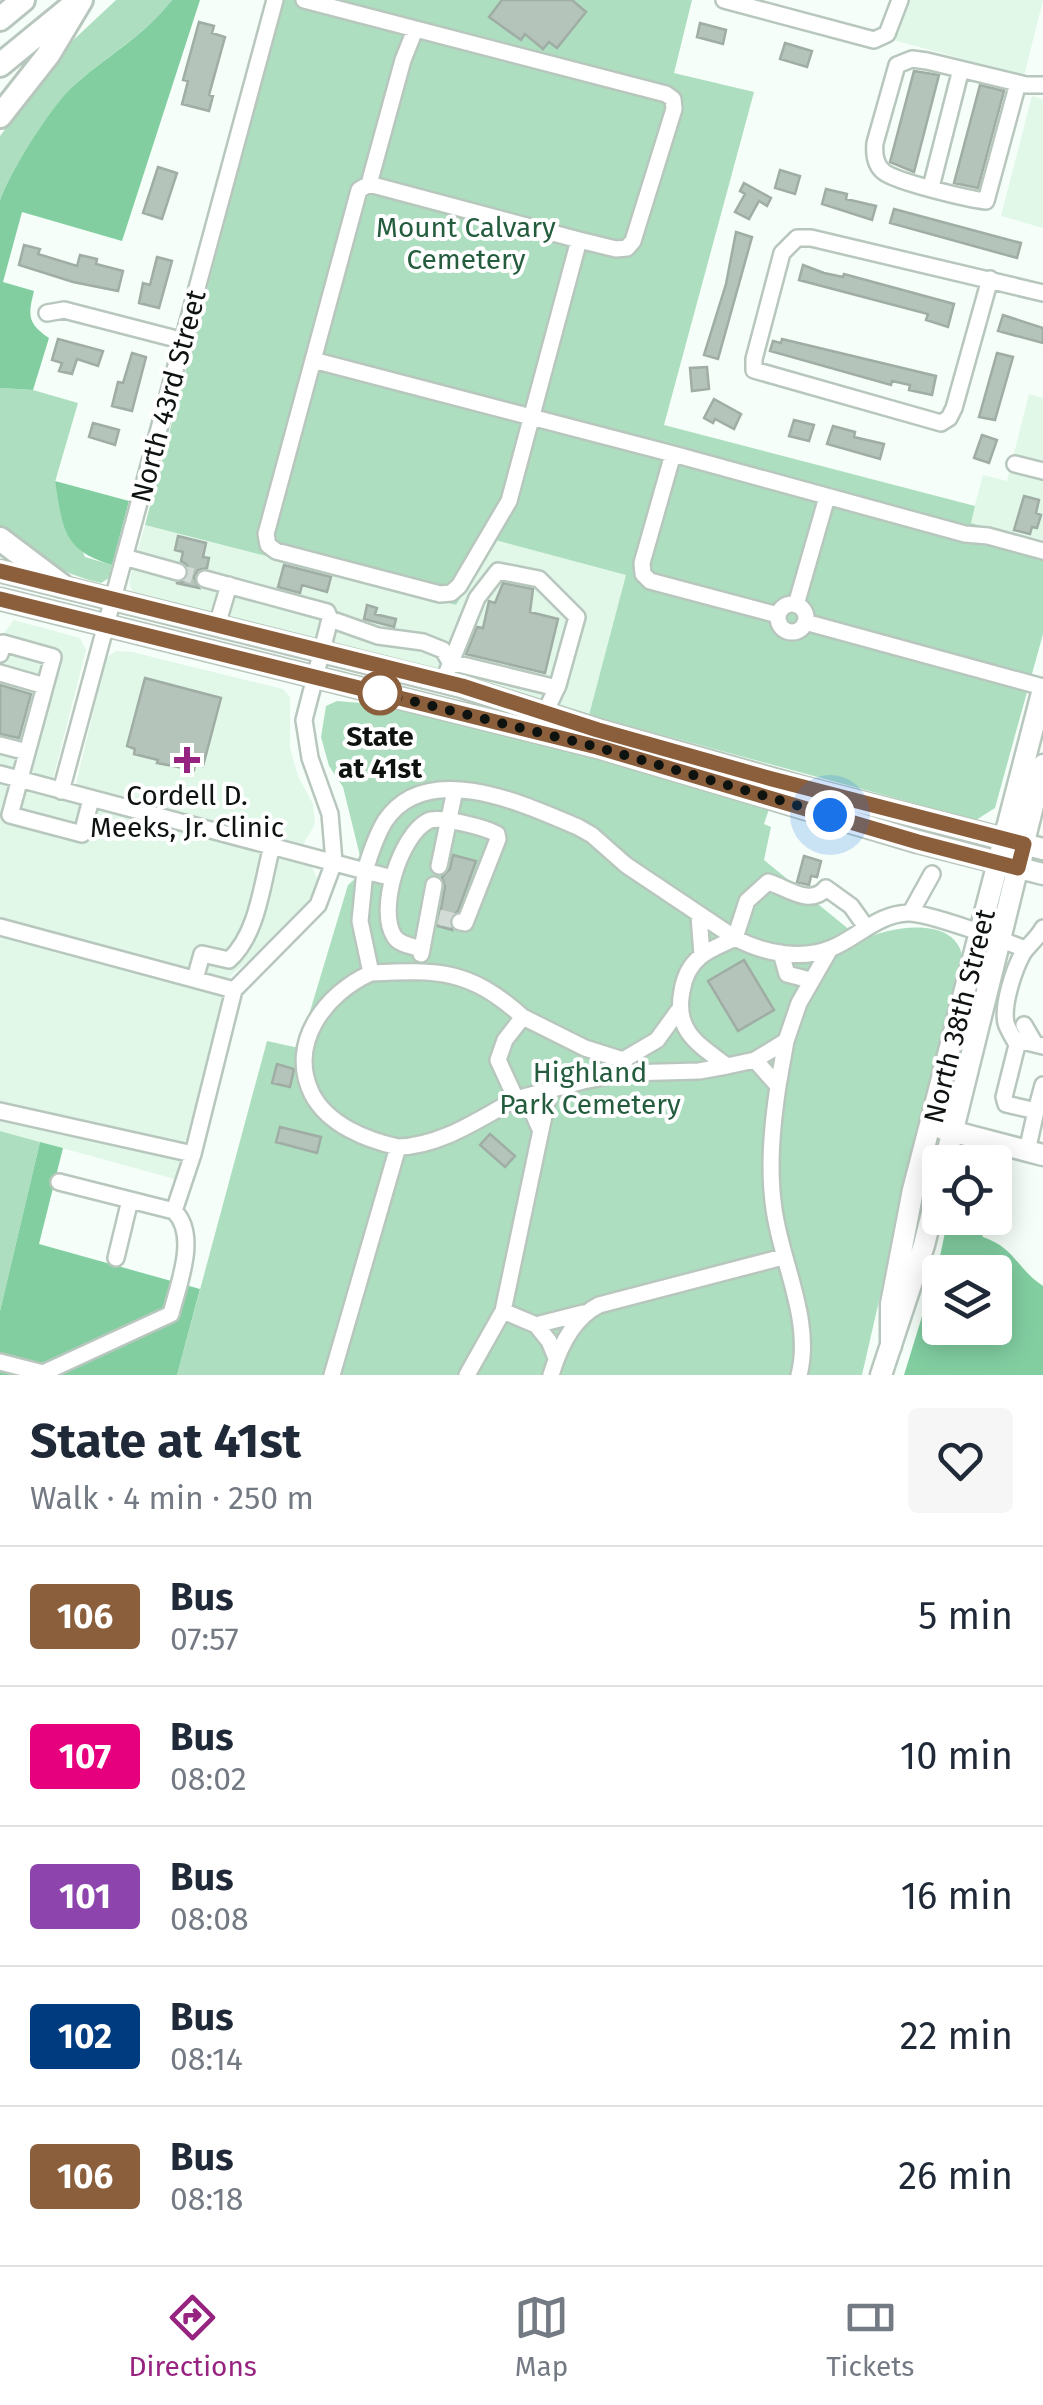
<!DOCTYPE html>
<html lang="en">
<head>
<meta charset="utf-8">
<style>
	body { margin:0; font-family:"Fira Sans",sans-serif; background:#f6f6f7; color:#1f2937; height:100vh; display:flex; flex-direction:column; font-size:38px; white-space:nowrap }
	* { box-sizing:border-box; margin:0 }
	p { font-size:32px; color:#747a83 }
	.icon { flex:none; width:55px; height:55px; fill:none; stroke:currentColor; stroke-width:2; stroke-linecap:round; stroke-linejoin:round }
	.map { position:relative; height:1375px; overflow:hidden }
	.details { display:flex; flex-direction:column; background:#fff; flex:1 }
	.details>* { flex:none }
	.badge { padding:0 20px; border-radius:8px; font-size:35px; line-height:65px }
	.tools { position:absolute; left:922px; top:1145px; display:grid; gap:20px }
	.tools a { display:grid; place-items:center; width:90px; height:90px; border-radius:10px; background:#fff; box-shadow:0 5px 25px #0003; font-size:50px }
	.you { position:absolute; width:50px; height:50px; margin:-25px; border:8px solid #fff; border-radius:50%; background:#1a73e8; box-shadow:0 0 0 15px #1a73e833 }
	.map>.badge { position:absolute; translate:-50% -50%; box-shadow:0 0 0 5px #fff }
	.round { display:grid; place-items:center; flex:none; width:105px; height:105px; border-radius:10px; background:#f6f6f7 }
	.overview { display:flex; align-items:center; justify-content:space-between; height:170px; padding:0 30px }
	h1 { font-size:48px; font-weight:700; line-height:75px }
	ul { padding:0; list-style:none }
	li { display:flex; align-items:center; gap:30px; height:140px; padding:0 30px; border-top:2px solid #e0e1e3 }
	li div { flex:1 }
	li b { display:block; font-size:38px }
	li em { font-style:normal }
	li .badge { min-width:110px; font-weight:700; text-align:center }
	.menu { display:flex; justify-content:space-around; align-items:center; height:140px; border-top:2px solid #e0e1e3; background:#fff; font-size:28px; color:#747a83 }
	.menu a { display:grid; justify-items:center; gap:5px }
	.menu .selected { color:#972380 }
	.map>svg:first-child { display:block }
	.built { fill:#e1f8e9 }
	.green { fill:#aedec0 }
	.forest { fill:#82cea1; fill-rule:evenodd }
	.building { fill:#b5c4bb; stroke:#9fada4; stroke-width:2.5 }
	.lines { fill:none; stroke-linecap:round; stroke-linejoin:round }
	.minor-tunnel { stroke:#d2dbd5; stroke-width:15; stroke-dasharray:15 8; stroke-linecap:butt }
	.minor-casing { stroke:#b8c7bd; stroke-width:20 }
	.major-casing { stroke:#b8c7bd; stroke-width:25 }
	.highway-casing { stroke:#b8c7bd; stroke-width:28 }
	.minor { stroke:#fff; stroke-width:15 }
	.major { stroke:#fff; stroke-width:20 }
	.highway { stroke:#fff; stroke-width:22 }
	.line-casing { stroke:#fff; stroke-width:22 }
	.line { stroke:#8b5e3c; stroke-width:15 }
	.walk { stroke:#0e1310; stroke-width:10; stroke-dasharray:0 18 }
	.stop-dot { fill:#fff; stroke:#8b5e3c; stroke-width:5 }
	.poi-dot { fill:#972380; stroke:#fff; stroke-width:4 }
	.labels { text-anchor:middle; stroke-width:8; stroke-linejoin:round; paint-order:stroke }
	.park-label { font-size:28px; fill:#245c3e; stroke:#fff }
	.street-label { font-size:28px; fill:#0e1310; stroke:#fff }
	.stop-label { font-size:28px; font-weight:bold; fill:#0e1310; stroke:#fff }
	.poi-label { font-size:28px; fill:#0e1310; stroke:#fff }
</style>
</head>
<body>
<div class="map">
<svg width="1043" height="1375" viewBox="0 0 1043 1375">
	<rect width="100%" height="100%" fill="#f5fef8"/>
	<path class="built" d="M904,0H1043L1024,76L890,39Z
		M1032,96L1043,99V228L1001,216Z
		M1029,394L1043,398V544L970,523L983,475L1007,481Z
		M145,525L455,605L495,540L627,575L589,715L439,672L132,591L129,582Z
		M14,620L80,638L86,650L53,779L76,784L106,658L116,651L132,652L283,689L290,697V748L298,776L313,804L315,824L303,845L318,881L312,899L260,952L231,975L175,1179L0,1131V638Z"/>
	<path class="green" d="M116,0H172C142,38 106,56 71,88C50,108 9,173 0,201V136L68,45Z
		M283,0H692L674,73L754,92L664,425L975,506L971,523L1043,544V634L995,808L976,820L589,715L626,575L495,540L456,605L145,525Z
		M0,388L33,390L78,403L55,482L85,557L112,565L109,578L101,583C56,572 35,556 0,527Z
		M337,701L397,706L632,766L770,806L764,824L771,827L764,860L862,940C891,926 960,914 963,962L903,1196L862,1375H177L267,1041L299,1048L348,885L356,878L361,860L343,787L329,766L321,737L326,706Z
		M0,1131L40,1142L0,1311Z"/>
	<path class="forest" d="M172,0H200L122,241L22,212L3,282L34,291C28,315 27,323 49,338L33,390L0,388V201C9,173 50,108 71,88C106,56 141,39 172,0Z
		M55,481L129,501L112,565C62,550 63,528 55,481Z
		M40,1142L63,1148L39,1244L200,1289L177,1375H0V1311Z
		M948,1218H977L976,1224L983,1237C1015,1248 1017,1269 1043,1286V1375H904L939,1261ZM995,1272V1328H940V1272Z"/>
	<path class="building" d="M502,0H572L586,12L557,48L549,42L543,49L525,34L521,40L489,17Z
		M199,22L214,26L212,33L225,37L209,95L213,96L209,111L182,104L188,81L183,80Z
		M700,23L726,30L723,44L697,37Z
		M785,43L812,51L807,67L780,59Z
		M914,71L939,75L914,172L890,162Z
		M980,85L1004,91L978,188L954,183Z
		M158,167L177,173L162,219L143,213Z
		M780,170L800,176L795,194L775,188Z
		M744,183L771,198L767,206L759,201L749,219L735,212L745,194L740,191Z
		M826,189L847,194L846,199L876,206L872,220L822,204Z
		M894,209L1021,243L1017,258L890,223Z
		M736,232L752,237L718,359L704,355L726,284Z
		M24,245L40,249L38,254L77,266L80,255L97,259L96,264L123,271L118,291L73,282L19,265Z
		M157,257L172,261L159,308L139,303L143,283L150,285Z
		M803,265L824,273L843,277L844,274L954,304L948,327L926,320L928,314L799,280Z
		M1003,315L1043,328V343L998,331Z
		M58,339L103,351L98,366L77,359L72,374L59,371L62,363L52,360Z
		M782,339L936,376L932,395L909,390L910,385L892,381L891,385L770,351L773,341L781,343Z
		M132,353L146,357L132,411L112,406L118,382L123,383Z
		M997,353L1013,357L995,420L979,417Z
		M707,367L709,389L692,391L690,368Z
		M714,399L741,414L734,429L715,419L713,423L704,418Z
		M794,420L814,425L809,441L789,436Z
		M93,423L119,430L115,445L89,437Z
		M833,426L855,432L854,437L884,444L880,459L827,444Z
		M982,435L997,440L989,463L974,458Z
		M1024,496L1039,500L1036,513L1041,515L1037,528L1032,527L1030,534L1014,530Z
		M178,536L206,543L203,557L209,558L207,568L198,570L194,577L199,588L176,583L185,581L189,574L187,565L181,561L183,552L175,550Z
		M284,565L331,577L327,592L302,585L300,593L278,587Z
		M503,583L533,589L530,612L558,619L545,673L466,654L477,627L483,628L489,601L495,603Z
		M367,605L377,608L375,614L396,619L394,627L364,619Z
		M145,678L221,698L203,766L195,764L194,770L157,763L158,760L134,754L135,749L127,746Z
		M0,685L31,694L19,738L0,734Z
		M453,855L476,861L458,911L449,919L452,930L438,926L445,887L442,877L450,869Z
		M804,856L821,861L817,877L811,876L809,885L797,882Z
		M744,960L774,1010L738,1031L708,981Z
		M277,1064L294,1069L290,1087L272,1083Z
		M280,1127L321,1137L317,1153L276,1142Z
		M490,1134L515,1156L505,1167L480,1145Z"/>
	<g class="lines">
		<path class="minor-tunnel" d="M178,572L205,579
			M439,917L460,922"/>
		<g class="minor-casing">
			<path id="minor" d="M304,0L666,94L673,99L674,109L633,241L627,248L616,249L579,240L369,184L359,190L266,534L268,545L276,551L440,594L451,593L459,586L509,501L579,240
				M724,0L874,40L887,34L900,0
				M1018,83L986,201C968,199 897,182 884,172C875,165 874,153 875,143L897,65L912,59L927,61L1026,85H1043
				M369,184L403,60L415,30
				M931,187L961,69
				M990,279L954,408L949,418L941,423L754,370V359L782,253L797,238H811L1043,293
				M47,313L64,310L184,341
				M313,360L673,454L965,534L988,536L1043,551
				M673,454L642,563L643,574L650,581L778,615
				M1015,464L1043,471
				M124,557L178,572
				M778 618a14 14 0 1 1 28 0a14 14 0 1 1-28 0Z
				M796,605L827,497
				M330,619L378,636L423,642L443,650L450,662L557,688
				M805,622L1043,687
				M217,625L229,585
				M0,654L3,643L53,657L10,815L82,834L91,799
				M0,673L45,686
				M443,682L477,598L498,571L539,579L577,617L558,685L545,713
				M0,745L27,752
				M0,774L365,871C370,854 376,836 385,821C427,758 526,805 578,827L592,835L626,865L735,938L747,901L768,882C788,888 810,907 826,888L851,906L866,927
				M61,791L275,0
				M439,866L455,790
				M393,878L365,871L360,921L371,973C326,993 287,1043 312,1094C328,1125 367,1140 398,1147
				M911,912L932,874
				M699,916L702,955
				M0,927L234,990
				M1043,928C1038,938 1029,944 1023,953C1014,969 1002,1005 1006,1023C1008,1030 1014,1038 1017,1045L1004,1097L1006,1104L1036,1111L1043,1085
				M422,949C412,946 399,945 394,936C377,910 400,835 428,821C439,815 486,828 497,834L498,839L465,923L460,922
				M781,953L787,974L810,980
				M421,954L434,885
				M371,973C440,970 469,969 523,1017
				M195,979L202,954L229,960C258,934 262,883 272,846
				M1024,1025L1035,1044
				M1014,1039L1043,1046
				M786,1041L755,1060L727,1066C698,1044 674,1031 682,991C684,978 689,966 700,957C709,949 724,944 735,938C763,953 801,961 832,948C858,937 878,914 908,913C926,912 1005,941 1025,949
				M623,1060L657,1040L678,1011
				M755,1060L778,1086C772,1127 768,1168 774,1209C781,1262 813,1321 799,1375
				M626,1073L583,1081L516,1099L498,1060L505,1040L523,1017L585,1048L623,1060L626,1073L699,1071L727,1066
				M778,1086L786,1041L799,1003L830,949
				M0,1111L193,1154
				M1027,1151L1036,1111
				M59,1182L174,1211
				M116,1258L130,1200
				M503,1311L549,1092
				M536,1325L549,1341L556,1358
				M0,1362L43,1373L171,1314C178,1285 199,1235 174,1211L193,1154L234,990L318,905L334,862L330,814L310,758L304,720L330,619L327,612L205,579
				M332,1375L398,1147C441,1146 479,1119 516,1099L533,1113L539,1127
				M467,1375L503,1311L536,1325L583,1313
				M551,1375C559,1348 573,1318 599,1305L783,1257"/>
		</g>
		<g class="major-casing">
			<path id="major" d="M0,571L462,687L599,730L806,788L1043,849
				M0,599L597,747L917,842L1043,874
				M943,1129L1043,1155
				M945,1162L1043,765
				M891,1346V1304L913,1190L1043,689
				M881,1375L924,1245L940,1181"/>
		</g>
		<g class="highway-casing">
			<path id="highway" d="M0,19L23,0
				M0,65L71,7
				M0,116L48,55L81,0
				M0,539L61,585"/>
		</g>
		<use href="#minor" class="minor"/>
		<use href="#major" class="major"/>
		<use href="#highway" class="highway"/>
	</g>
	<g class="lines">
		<g class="line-casing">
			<path id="line" d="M0,571L462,686L598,730L772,779L1024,844L1018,868L918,842L597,747L0,599"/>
		</g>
		<use href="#line" class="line"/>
		<path class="walk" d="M380,693L597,747L830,815"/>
	</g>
	<circle class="stop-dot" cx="380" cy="693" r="20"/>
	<path class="poi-dot" d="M182 745h10v10h10v10h-10v10h-10v-10h-10v-10h10z"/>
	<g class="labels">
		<g class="park-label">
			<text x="466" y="237">Mount Calvary<tspan x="466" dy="32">Cemetery</tspan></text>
			<text x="590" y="1082">Highland<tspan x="590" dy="32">Park Cemetery</tspan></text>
		</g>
		<g class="street-label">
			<text transform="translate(168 396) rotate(-75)" y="10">North 43rd Street</text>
			<text transform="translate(959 1016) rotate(-76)" y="10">North 38th Street</text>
		</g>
		<g class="stop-label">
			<text x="380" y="746">State<tspan x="380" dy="32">at 41st</tspan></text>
		</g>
		<g class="poi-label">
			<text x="187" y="805">Cordell D.<tspan x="187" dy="32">Meeks, Jr. Clinic</tspan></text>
		</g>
	</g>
</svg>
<div class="tools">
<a><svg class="icon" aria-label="locate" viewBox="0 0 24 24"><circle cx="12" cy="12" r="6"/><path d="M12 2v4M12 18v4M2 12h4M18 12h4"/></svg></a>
<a><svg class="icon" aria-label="layers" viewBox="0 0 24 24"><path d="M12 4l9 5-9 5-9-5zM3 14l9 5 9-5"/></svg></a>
</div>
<div class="you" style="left:830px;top:815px"></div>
</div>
<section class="details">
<div class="overview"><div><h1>State at 41st</h1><p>Walk · 4 min · 250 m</p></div><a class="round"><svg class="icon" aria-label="heart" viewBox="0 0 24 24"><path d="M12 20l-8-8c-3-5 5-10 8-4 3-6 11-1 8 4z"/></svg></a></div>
<ul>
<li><span class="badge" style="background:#8b5e3c;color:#fff">106</span><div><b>Bus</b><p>07:57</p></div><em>5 min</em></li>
<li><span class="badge" style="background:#e6007e;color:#fff">107</span><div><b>Bus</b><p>08:02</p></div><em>10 min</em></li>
<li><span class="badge" style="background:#8e44ad;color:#fff">101</span><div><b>Bus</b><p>08:08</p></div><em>16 min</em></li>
<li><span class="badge" style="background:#003b80;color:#fff">102</span><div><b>Bus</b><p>08:14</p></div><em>22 min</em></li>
<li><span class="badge" style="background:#8b5e3c;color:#fff">106</span><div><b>Bus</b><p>08:18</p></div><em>26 min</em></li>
</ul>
</section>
<nav class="menu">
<a class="selected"><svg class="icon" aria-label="directions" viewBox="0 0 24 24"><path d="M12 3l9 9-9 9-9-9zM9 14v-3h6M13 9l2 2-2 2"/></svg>Directions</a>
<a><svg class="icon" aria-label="map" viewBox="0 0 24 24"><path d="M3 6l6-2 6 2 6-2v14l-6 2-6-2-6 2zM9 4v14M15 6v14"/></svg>Map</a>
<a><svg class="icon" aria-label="tickets" viewBox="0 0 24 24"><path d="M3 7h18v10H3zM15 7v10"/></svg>Tickets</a>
</nav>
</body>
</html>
